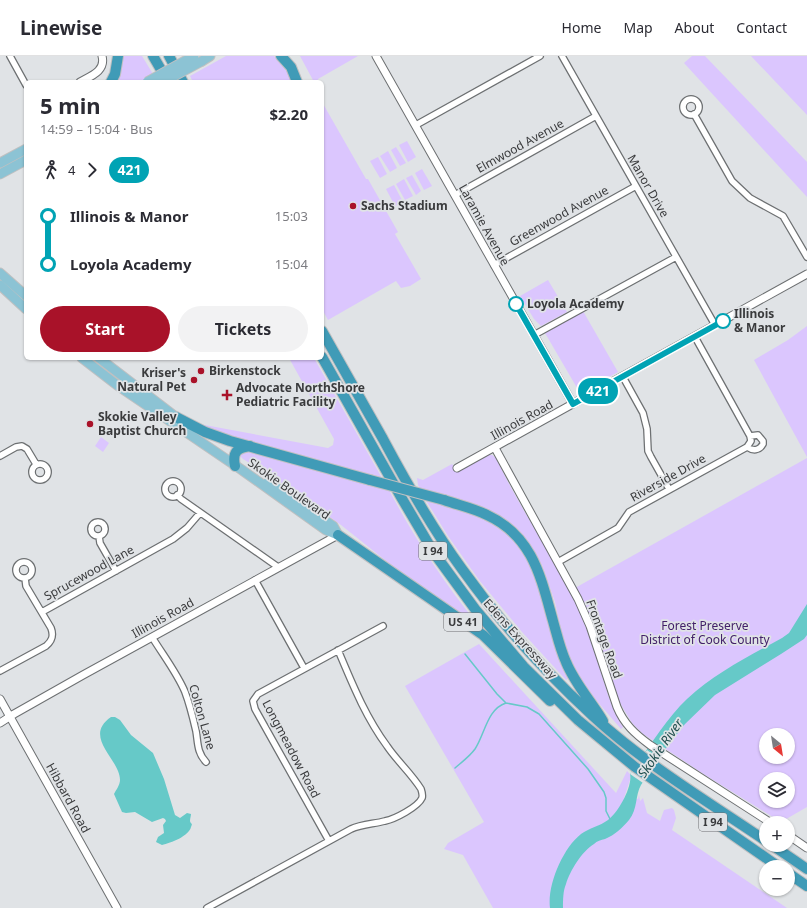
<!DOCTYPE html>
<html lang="en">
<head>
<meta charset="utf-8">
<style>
	body { margin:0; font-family:"Noto Sans",sans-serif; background:#f2f2f3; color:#2b2b33; height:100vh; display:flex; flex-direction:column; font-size:15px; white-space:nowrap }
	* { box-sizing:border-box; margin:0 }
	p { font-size:13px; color:#7c7c81 }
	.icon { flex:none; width:22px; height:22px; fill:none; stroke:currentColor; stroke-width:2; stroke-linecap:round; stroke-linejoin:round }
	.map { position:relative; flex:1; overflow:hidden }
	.sheet { position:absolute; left:24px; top:24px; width:300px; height:280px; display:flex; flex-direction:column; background:#fff; border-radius:6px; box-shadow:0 1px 3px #0004 }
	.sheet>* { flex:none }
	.badge { padding:0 8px; border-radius:13px; font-size:14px; line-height:26px }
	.needle { width:26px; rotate:150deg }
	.tools { position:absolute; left:759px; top:672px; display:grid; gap:8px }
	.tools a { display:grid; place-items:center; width:36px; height:36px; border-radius:50%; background:#fff; box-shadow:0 1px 3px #0004; font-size:20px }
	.map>.badge { position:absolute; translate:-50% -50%; box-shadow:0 0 0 2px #fff }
	.legs { display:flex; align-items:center; gap:6px; height:44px; padding:0 16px; font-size:13px }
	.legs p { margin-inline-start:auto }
	.headline { display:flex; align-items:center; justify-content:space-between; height:68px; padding:0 16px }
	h1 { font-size:22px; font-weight:700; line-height:30px }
	.button { display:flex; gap:8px; margin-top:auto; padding:8px 16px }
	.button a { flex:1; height:46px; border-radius:24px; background:#a91229; color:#fff; font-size:16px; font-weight:700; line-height:46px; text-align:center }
	.button a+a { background:#f2f2f3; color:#2b2b33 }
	ul { padding:0 16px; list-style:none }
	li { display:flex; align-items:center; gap:14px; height:48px; font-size:15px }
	li i { display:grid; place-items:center; width:6px; height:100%; margin:0 5px; background:currentColor }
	li i::after { content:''; width:10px; height:10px; margin:-5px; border:3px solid; border-radius:50%; background:#fff }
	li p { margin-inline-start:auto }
	li:first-child i { background:linear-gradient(#0000 50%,currentColor 0) }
	li:last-child i { background:linear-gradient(currentColor 50%,#0000 0) }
	header { display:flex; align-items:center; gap:24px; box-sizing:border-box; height:56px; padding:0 20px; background:#fff; border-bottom:1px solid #e1e1e2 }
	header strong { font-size:19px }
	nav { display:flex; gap:22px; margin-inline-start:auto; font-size:14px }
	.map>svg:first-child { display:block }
	.green { fill:#dbc6fe; fill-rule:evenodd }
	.water { fill:#66c9c8 }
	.pier { fill:#e0e3e6 }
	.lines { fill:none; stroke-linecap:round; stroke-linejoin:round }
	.stream { stroke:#66c9c8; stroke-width:1.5 }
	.minor-casing { stroke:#6d7072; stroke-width:8 }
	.tertiary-casing { stroke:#6d7072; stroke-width:9 }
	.primary-casing { stroke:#c0c0c1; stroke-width:11 }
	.motorway-casing { stroke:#c0c0c1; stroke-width:12 }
	.minor { stroke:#fff; stroke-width:5.5 }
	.tertiary { stroke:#fff; stroke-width:7 }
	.primary { stroke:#8cc3d4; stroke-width:9 }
	.motorway { stroke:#409bb7; stroke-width:10 }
	.primary-bridge-casing { stroke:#c0c0c1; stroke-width:11; stroke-linecap:butt }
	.motorway-bridge-casing { stroke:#c0c0c1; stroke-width:12; stroke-linecap:butt }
	.primary-bridge { stroke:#8cc3d4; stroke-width:9 }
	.motorway-bridge { stroke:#409bb7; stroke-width:10 }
	.line-1-casing { stroke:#fff; stroke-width:9 }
	.line-1 { stroke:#00a3b4; stroke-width:6 }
	.poi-dot { fill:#a91229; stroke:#e0e3e6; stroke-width:1.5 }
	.stop-1-dot { fill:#fff; stroke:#00a3b4; stroke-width:2 }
	.labels { text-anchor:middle; stroke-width:3.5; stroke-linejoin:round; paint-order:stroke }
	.shield { fill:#e0e3e6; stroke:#6c6d70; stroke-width:1 }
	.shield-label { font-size:11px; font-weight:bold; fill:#3a3b3d }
	.street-label { font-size:12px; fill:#3a3b3d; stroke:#e0e3e6 }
	.poi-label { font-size:12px; font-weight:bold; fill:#3a3b3d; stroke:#e0e3e6; text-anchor:start }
	.stop-label { font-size:12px; font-weight:bold; fill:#3a3b3d; stroke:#e0e3e6; text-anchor:start }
	.park-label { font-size:12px; fill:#43216a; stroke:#e0e3e6 }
	.water-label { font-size:13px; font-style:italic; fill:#235050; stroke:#e0e3e6 }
</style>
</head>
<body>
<header>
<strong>Linewise</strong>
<nav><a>Home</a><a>Map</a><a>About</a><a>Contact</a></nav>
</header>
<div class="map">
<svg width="807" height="852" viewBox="0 0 807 852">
	<rect width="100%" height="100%" fill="#e0e3e6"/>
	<path class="green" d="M121,0H142L153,18L139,26H115Z
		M226,0H274C283,8 288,15 292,26H193L190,20Z
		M300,0H358L318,23L317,26H314Z
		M692,0H705L807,106V141L684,7Z
		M751,0H807V59Z
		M322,46L366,123H368L398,176L395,178L421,223L410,230L401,232L396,225L328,264L322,253Z
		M407,85L416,101L408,106L399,89Z
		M396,91L406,107L400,110L391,94Z
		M388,95L397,112L390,116L380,100Z
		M378,101L387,118L380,122L370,105Z
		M422,113L432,130L424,134L415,117Z
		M412,119L421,135L416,139L406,122Z
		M404,123L413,140L405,144L396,128Z
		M394,129L403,146L395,150L386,133Z
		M548,224L567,256L541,270L534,263L520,240Z
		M583,255L618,316L580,337L545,277Z
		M807,270V401L754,304L788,284Z
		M289,302H314L382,422L203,373L194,367L328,392L333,389L334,383Z
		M101,381L109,387L103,396L95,390Z
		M246,395L388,432C413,480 442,524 476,566L473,568L410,524L341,469L276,423L243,403L239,399Z
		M489,399H492L496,402C519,451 550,495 574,543C587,570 595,598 604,626C609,642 614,658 623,671L621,673L596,644L581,623L571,604L563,585L555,546L542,509L534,497L515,472L420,433L418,429L417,422L423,424L452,408L458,415Z
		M807,402V751L781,766L705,719L643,678L632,667L620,647L591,563L575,532ZM766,679H788V701H766ZM766,723H788V745H766Z
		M425,443L471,456L492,467L513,483L529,503L569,622L566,624L522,576L479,524L448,480Z
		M479,588L616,737L627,715L630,718L631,721L624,742L638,743L639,739L640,745L643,742L647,757L660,765L664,754L672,752L674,754L676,762L672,774L787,852H493L463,799L444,793L448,787L484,766L405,630Z"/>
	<path class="water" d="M807,548V579L804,583L781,598L715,639L685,668L669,688L641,729C635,739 638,753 629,764C622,772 615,779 605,783C601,784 597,785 594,788C582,795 570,815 566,828C563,835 563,844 563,852H550C547,829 563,792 581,778C589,772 600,770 608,764C618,757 633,730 630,718C648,693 665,664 687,643C715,617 749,600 782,582L789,577Z
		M111,661H115L120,664L131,679L153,697L164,723L175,759L180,762L187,757L191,758C191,760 190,762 190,765C191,769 193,766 191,771C189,780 171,787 162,789L156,786L158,781L164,777L163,769L166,765L165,763L163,762L152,766L135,756L126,757L122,756L114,738C116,734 120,729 120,724C120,703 82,681 111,661Z"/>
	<path class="pier" d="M647,694L659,703L643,727L630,718Z"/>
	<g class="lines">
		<path class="stream" d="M465,598L497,638L506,647L527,651L539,658L588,713L604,736L606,742V755L610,763
			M455,712C462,706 470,700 475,693C485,678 487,653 506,647"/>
		<g class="minor-casing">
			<path id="minor" d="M10,0L26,29
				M562,0L715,269
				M683 51a8 8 0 1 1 16 0a8 8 0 1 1-16 0Z
				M694,58L732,125L750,142L783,160L807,201
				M416,69L540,0
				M455,139L596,60
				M494,209L636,130
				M534,279L676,201
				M623,321L643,357L647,373L648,395L651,401L669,433
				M747,391C753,395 759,395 763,388V385L758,379L750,380
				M0,400L16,391L22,390L27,393L36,408
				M32 416a8 8 0 1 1 16 0a8 8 0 1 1-16 0Z
				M165 433a8 8 0 1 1 16 0a8 8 0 1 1-16 0Z
				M177,439L181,443L278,511
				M91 473a7 7 0 1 1 14 0a7 7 0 1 1-14 0Z
				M99,480L100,487L116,515
				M558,506L618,472L629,456L747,391L751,385L750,380L695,281
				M16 514a8 8 0 1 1 16 0a8 8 0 1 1-16 0Z
				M255,524L304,612
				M42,556L173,483L187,472L200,457
				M152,581C163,599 177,617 185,636C190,649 193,662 196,675C198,686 197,697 206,706
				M0,615L46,590C52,585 54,580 51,572L26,530L25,522
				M329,785L255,653L253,645L258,638L383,570
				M207,852L351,773C362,768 374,768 385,765C395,763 418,751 422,742C423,739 422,736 421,733C411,717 397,705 387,690C365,660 352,627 338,594"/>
		</g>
		<g class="tertiary-casing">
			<path id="tertiary" d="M376,0L573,348
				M80,26C91,20 106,15 102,0
				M495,392L578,543L590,570L617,651C624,668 635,678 650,689L771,767
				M457,412L807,218
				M0,643L117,852
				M0,667L14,658L83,619L338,479
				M788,779L807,792"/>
		</g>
		<g class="primary-casing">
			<path id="primary" d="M202,5L210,0
				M0,107L26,93
				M0,118L26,104
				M0,217L26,240
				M0,229L26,253
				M82,302L117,329L242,414L326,474L338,479
				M99,302L181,365
				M268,426L333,470L338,479"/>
		</g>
		<g class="motorway-casing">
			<path id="motorway" d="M153,0L167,24
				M169,0L183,26
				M281,0L291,11L297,26
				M111,26L115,18L118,0
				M322,275C342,311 363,347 383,383C407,428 432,472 462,513C500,566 544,615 593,660C645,708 707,745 766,785
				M322,301L401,441L434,497L475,553L524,611L578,664L635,711L779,811
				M176,361L205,376L230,385L370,424
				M235,410C232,396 237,392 250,390
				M444,444C458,449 473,452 487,459C533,480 541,522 553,565C557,579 560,593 566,606C575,628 591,645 603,665
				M338,479L483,579L550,645
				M772,789L807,813
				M788,817L807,830"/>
		</g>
		<use href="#minor" class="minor"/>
		<use href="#tertiary" class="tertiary"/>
		<use href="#primary" class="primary"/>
		<use href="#motorway" class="motorway"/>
		<g class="primary-bridge-casing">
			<path id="primary-bridge" d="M147,26L194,0
				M163,26L202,5"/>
		</g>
		<g class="motorway-bridge-casing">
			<path id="motorway-bridge" d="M370,424L444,444"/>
		</g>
		<use href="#primary-bridge" class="primary-bridge"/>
		<use href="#motorway-bridge" class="motorway-bridge"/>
	</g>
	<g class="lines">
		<g class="line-1-casing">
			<path id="line-1" d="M516,248L573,348L723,265"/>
		</g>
		<use href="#line-1" class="line-1"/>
	</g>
	<g class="poi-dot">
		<circle cx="353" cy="150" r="4"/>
		<circle cx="201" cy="315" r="4"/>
		<circle cx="194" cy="324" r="4"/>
		<path d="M225 333h4v4h4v4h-4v4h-4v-4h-4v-4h4z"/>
		<circle cx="90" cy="368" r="4"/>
	</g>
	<g class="stop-1-dot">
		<circle cx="516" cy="248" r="7"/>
		<circle cx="723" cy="265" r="7"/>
	</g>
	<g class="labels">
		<g class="shield">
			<rect x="419" y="486" width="28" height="18" rx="3"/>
			<rect x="444" y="557" width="38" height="18" rx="3"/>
			<rect x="699" y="757" width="28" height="18" rx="3"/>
		</g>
		<g class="shield-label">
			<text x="433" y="499">I 94</text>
			<text x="463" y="570">US 41</text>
			<text x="713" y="770">I 94</text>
		</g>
		<g class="street-label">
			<text transform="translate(520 90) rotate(-29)" y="4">Elmwood Avenue</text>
			<text transform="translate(648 130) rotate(60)" y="4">Manor Drive</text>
			<text transform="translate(559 160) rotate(-29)" y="4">Greenwood Avenue</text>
			<text transform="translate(484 169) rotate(61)" y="4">Laramie Avenue</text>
			<text transform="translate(522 364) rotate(-29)" y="4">Illinois Road</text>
			<text transform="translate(668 422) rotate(-29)" y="4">Riverside Drive</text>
			<text transform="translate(289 433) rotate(35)" y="4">Skokie Boulevard</text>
			<text transform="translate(89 517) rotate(-29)" y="4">Sprucewood Lane</text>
			<text transform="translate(163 562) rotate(-29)" y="4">Illinois Road</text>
			<text transform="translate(520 583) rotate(48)" y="4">Edens Expressway</text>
			<text transform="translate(604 583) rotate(70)" y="4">Frontage Road</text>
			<text transform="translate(202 661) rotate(74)" y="4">Colton Lane</text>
			<text transform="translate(291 693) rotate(62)" y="4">Longmeadow Road</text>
			<text transform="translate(68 742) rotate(61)" y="4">Hibbard Road</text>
		</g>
		<g class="poi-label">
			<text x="361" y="154">Sachs Stadium</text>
			<text x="209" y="319">Birkenstock</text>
			<text x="186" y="321" text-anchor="end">Kriser's<tspan x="186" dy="14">Natural Pet</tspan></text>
			<text x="236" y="336">Advocate NorthShore<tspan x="236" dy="14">Pediatric Facility</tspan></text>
			<text x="98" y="365">Skokie Valley<tspan x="98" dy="14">Baptist Church</tspan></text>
		</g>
		<g class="stop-label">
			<text x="527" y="252">Loyola Academy</text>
			<text x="734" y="262">Illinois<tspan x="734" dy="14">&amp; Manor</tspan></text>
		</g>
		<g class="park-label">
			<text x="705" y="574">Forest Preserve<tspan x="705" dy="14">District of Cook County</tspan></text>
		</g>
		<g class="water-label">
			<text transform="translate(660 692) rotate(-55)" y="5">Skokie River</text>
		</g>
	</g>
</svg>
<div class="tools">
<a><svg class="needle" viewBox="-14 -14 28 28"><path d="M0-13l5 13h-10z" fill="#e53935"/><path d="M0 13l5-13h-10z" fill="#7c7c81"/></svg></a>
<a><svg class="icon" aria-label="layers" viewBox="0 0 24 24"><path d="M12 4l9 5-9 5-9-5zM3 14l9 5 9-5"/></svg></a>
<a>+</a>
<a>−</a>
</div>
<b class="badge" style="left:598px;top:335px;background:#00a3b4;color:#fff">421</b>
<section class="sheet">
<div class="headline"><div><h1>5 min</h1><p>14:59 – 15:04 · Bus</p></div><b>$2.20</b></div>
<div class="legs"><svg class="icon" aria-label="walk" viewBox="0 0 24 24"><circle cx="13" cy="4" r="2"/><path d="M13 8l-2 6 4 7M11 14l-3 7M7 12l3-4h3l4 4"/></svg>4<svg class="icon" aria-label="forward" viewBox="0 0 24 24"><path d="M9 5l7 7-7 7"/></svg><b class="badge" style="background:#00a3b4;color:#fff">421</b></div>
<ul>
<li><i style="color:#00a3b4"></i><b>Illinois &amp; Manor</b><p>15:03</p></li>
<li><i style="color:#00a3b4"></i><b>Loyola Academy</b><p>15:04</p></li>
</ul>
<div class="button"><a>Start</a><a>Tickets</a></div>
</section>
</div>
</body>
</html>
